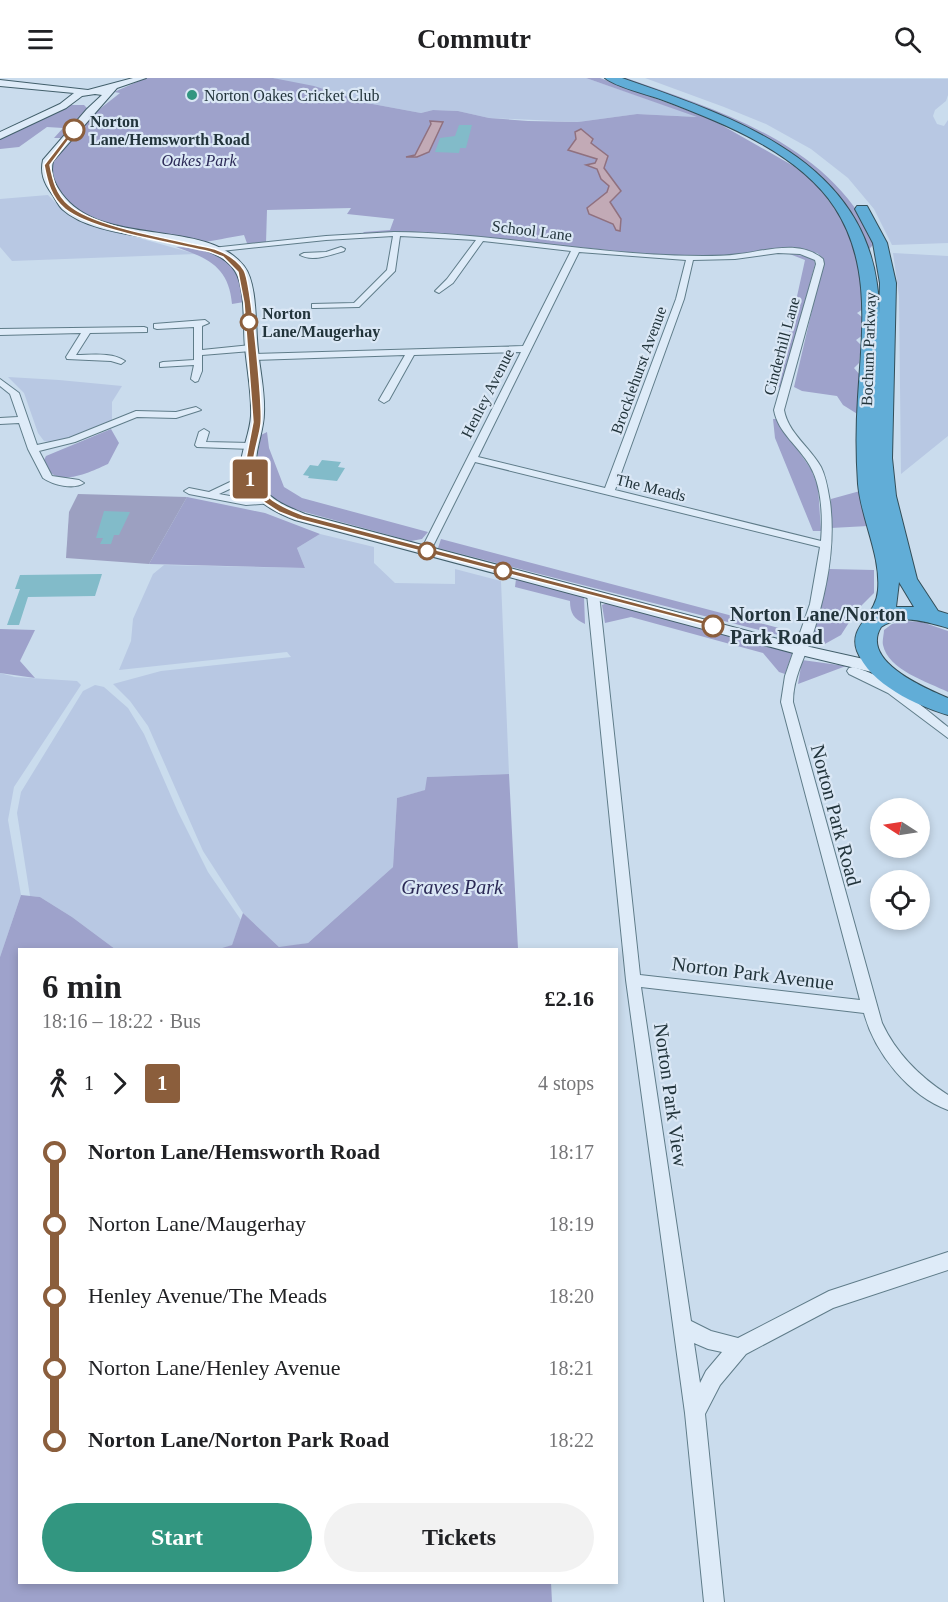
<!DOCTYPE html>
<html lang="en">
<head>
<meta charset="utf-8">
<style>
	body { margin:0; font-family:Georgia,serif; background:#f2f2f2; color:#202124; height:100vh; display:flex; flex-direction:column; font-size:22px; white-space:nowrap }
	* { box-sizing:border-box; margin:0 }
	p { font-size:20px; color:#757577 }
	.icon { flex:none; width:33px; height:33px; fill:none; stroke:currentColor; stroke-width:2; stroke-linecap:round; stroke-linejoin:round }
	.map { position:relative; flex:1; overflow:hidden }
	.side { position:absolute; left:18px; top:870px; width:600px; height:636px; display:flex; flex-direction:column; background:#fff; border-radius:0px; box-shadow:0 3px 9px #0003 }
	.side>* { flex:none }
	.badge { padding:0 12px; border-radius:4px; font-size:21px; line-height:39px }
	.needle { width:39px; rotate:282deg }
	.controls { position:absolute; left:870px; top:720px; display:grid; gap:12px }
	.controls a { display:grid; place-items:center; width:60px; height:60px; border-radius:50%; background:#fff; box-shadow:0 3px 9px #0003; font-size:30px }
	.map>.badge { position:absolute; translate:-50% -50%; box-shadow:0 0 0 3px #fff }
	.legs { display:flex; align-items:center; gap:9px; height:66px; padding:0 24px; font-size:20px }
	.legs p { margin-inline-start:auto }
	.headline { display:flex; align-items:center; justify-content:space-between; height:102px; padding:0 24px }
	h1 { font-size:33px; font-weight:600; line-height:45px }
	.primary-button { display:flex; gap:12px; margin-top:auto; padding:12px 24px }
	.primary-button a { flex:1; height:69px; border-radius:36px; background:#329680; color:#fff; font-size:24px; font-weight:600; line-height:69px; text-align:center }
	.primary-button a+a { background:#f2f2f2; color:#202124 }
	ul { padding:0 24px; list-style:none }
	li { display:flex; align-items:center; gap:21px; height:72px; font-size:22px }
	li i { display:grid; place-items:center; width:9px; height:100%; margin:0 8px; background:currentColor }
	li i::after { content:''; width:15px; height:15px; margin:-8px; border:4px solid; border-radius:50%; background:#fff }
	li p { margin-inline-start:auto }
	li:first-child i { background:linear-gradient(#0000 50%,currentColor 0) }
	li:last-child i { background:linear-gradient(currentColor 50%,#0000 0) }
	header { display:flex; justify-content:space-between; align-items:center; height:78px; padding:0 24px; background:#fff; font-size:27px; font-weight:600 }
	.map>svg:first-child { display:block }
	.farmland { fill:#b8c8e3 }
	.green { fill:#9ea2cb }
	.cemetery { fill:#9ca0c1 }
	.water { fill:#c2aab6; stroke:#90717f; stroke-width:1.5 }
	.building { fill:#82bbc9 }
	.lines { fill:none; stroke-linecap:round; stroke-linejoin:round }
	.street-casing { stroke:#5f7c89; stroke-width:2 }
	.secondary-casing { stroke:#425f6b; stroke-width:2 }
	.highway-casing { stroke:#334e58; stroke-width:2 }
	.street { fill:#deebf8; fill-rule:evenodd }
	.secondary { fill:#deebf8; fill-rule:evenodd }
	.highway { fill:#61add7; fill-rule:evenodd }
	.line-1 { fill:#8b5e3c; stroke:#fff; stroke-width:1.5 }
	.poi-dot { fill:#329680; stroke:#dae7f5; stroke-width:2 }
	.stop-1-dot { fill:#fff; stroke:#8b5e3c; stroke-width:3 }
	.labels { text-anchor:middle; stroke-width:4.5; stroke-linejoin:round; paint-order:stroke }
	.far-poi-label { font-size:16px; fill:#22343b; stroke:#dae7f5; text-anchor:start }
	.far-stop-label { font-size:16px; font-weight:bold; fill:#22343b; stroke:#dae7f5; text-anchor:start }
	.far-park-label { font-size:16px; font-style:italic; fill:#2b2956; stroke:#dae7f5 }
	.far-street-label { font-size:16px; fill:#22343b; stroke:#dae7f5 }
	.stop-label { font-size:20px; font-weight:bold; fill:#22343b; stroke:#dae7f5; text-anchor:start }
	.street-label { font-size:20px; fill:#22343b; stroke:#dae7f5 }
	.park-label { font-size:20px; font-style:italic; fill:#2b2956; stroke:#dae7f5 }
</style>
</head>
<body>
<header><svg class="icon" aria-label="menu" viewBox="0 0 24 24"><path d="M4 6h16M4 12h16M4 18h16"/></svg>Commutr<svg class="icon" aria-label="search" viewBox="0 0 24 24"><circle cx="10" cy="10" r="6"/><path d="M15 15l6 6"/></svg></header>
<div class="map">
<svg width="948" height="1524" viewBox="0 0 948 1524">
	<rect width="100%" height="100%" fill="#cadced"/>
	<path class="farmland" d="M273,0H586L699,39L637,36L578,44L489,40L458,33L433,32L421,35L367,25Z
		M645,0L948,1V17L946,23L935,32L933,38L937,46L944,48L948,42V165L892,167L874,131L848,100L811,71L766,46L724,29Z
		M48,117L61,130L103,150L196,176L12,183L0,169V121Z
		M893,175L948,178V358L901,396L899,218Z
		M8,299L59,302L122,308L112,324V342L69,360L50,364L44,363L38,355L24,315Z
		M320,456L374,469V485L395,505L455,506V491L501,503L509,696L428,699L426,712L397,720L393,789L308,865L280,870L243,835L203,773L148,648L130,623L113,606L161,593L291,579L287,574L119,592L131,563L133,541L153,496L164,487L305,490L297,470Z
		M0,595L15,599L77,603L81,607L14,709L8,742L21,817L0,879Z
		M95,607L104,609L128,630L144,656L178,734L208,794L241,842L232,867L219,872L115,871L72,839L40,819L30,818L17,735L21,714L83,613Z"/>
	<path class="green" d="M146,0H273L314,8L367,25L421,35L433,32L458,33L489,40L528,43L578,44L637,36L697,39L586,0H600L711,41L797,90L816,106L848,148L864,206L861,215L863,231L857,235L862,239L863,257L856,262L861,267L859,285L854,290L860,297L859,337L843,327L837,318L802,313L794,309L824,181L817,175L796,172L733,178L678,179L435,155L362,156L364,154L390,152L394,141L347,136L351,130L267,132L266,165L248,168L244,157C229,159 213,164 198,164C171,164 83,143 66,123C56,113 53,98 52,85L92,37L120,15L114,14Z
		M616,0H626C720,33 831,66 875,165L868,172C837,93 791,73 717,43C684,28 650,14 616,0Z
		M71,27H84L87,30L61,60H54L63,50L47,49L19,69L0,71V61Z
		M176,169C199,170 226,174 238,196C242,204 242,216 244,224L232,226C229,189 208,180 176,169Z
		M787,175L814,180L815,186L782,310L777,309L805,182Z
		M773,341H776L811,391L818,409L821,453H813L775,360Z
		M111,351L119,365L108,386C95,392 64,407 51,395C48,392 46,386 44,382L46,378Z
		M267,354L269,370L284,409L302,420L428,454L422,461L411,463L286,429C251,407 255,394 261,357Z
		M860,413L868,448L831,450V421Z
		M187,419L265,435L320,456L297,470L305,490L149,486Z
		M441,461L790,553V560L438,470Z
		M829,491L874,492V515L857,532L841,557L823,567L810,559Z
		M516,501L584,519L585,546C574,541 570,535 570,523L515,509Z
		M607,525L793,573L785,596L779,594L763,575L631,539L605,545L602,527Z
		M905,543L922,544L948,553V614C928,604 888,592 883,567C882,563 884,556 884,552L892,546Z
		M0,551L35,552L20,583L35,600L0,595Z
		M802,582L846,588L798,606Z
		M509,696L518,871H219L232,867L243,835L279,869L308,865L393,789L397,720L425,712L427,699Z
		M21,817L40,819L72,839L115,871L20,872V1504H551L552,1524H0V879Z"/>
	<path class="cemetery" d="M78,416L187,419L149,486L66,480L69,434Z"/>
	<path class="water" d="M430,43L443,44L429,74L417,79H406L415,77L431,46Z
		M581,51L593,61L591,65L608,78L604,90L621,113L610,124L621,141L620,153L616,152L613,146L589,136L587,130L607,114L609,108L601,101L597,91L586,87L595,85L597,81L568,72L576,61L575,54Z"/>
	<path class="building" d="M459,47H472L466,70H460L459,75L435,74L440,60L455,58Z
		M322,382L341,384L338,389L345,390L337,403L308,400L309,398L303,397L310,387L318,388Z
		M104,433L130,434L119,457H114L111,466H100L103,460H96Z
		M102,496L95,518L28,519L19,547H7L20,511H15L20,497Z"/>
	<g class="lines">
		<g class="street-casing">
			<path id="street" d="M394,154C498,155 599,178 703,178C715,178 727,178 739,176C766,173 800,161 823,181L824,186L784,332C788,355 810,369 821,389C826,399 828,412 830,424C836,469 826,516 812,559C804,581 793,600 793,624L882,945C896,975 920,999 948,1017V1032C909,1018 874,974 864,935L641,909L691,1243L711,1253L738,1260L829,1213L948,1174V1192L833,1230L746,1276L720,1307L705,1336L724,1524H704L685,1335L626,902L587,516L593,513L599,516L640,897L860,922L781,624L785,598L810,526L820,469L475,384L431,472L426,475L422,474L421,472L521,274L414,277L389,322L384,325L379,322L405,277L252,282L248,279L252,276L523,268L571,173L483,163L453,205L439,215L435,213L447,201L476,162L400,158L395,193L359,229L315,230H312V226L354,225L387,192L393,158L326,162L212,174L208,172L212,170L326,158ZM579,174L686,182L676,221L605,410L478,379ZM778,175L800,176L815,182L816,186L774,332C778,355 799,368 810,388C822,408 823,440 821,463L615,412L684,221L693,182L735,181ZM694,1265L708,1271L722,1274L706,1293L700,1305Z
				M341,169L345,171L344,173C331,177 312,184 300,177L304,175L326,174Z
				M205,242L209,245L202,248V272L251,267L255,270L251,273L202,277V293L198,303L195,304L191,301L194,287L160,289V285L163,284L194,282V249L157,251L154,250V246Z
				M144,249L147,250V254L90,255L76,277C92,277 112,274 125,283L121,286L111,283L67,281L66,279L81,255L0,257V251Z
				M0,301L19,315L37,367L69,360L136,333L176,334L196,329L201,332L176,340L137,339L75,364L39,373L52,398L79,402L84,405C74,412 53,407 43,400L28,371L19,345L0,346V340L18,339L10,316L0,308Z
				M204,351L209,354L206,364L251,365L256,368L251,371L197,369L195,367L199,354Z
				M249,395L253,396V400L219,416L246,421L269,420L273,421V425L246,427L189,416L184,413L189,410L209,414Z
				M853,589C890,599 919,626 948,649V660L888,615L849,596L847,593L849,590Z"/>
		</g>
		<g class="secondary-casing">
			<path id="secondary" d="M133,0H146L117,10L53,83C50,96 54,105 62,116C103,171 205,139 244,188C258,206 255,249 258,272C260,293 265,314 264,335C264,357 250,380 259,402C266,421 288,429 305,436L801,567L886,586L889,590L886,594L880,596L801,577L295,442C266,431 237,413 242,378C245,364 250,352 251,338C252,315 247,292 245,269C243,249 246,210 235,193C211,153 102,168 62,131C58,127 55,120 52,116C44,105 40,95 43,82L87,31L102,17L95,16L82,18L66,30L0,61V54L60,26L74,15L0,8V2L88,12Z"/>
		</g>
		<g class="highway-casing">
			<path id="highway" d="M605,0H622C740,41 879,87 879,236L880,205L873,165L855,131L857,128H867L887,165L896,205L892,380L896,418L917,501L938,533L948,536V550C926,544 902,535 881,549C860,583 925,610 948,620V637C917,628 870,606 857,573C848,548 876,539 878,512C881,477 861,441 858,406C856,377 856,348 858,319C862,254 872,187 835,130C799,74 719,43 660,21C646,16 616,9 605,0ZM899,504L914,529H896Z"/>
		</g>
		<use href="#street" class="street"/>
		<use href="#secondary" class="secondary"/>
		<use href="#highway" class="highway"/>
	</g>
	<path class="line-1" d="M72,51L76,52L50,87C53,102 56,116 69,127C95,150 179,162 215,171C226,175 237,181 244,192C251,203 263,328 261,346C259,364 246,391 258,408C269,423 287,431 303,437L717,546V550L297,441L279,434L265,425L248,408L244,391L253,344L244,225L238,194L223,179L210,174C173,165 93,153 65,131C51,120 47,103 44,87Z"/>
	<circle class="poi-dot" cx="192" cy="17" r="6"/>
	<g class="stop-1-dot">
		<circle cx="74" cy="52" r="10"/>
		<circle cx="249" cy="244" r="8"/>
		<circle cx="427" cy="473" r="8"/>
		<circle cx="503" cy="493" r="8"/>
		<circle cx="713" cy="548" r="10"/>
	</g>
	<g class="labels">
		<g class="far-poi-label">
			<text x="204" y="23">Norton Oakes Cricket Club</text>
		</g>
		<g class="far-stop-label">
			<text x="90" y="49">Norton<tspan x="90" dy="18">Lane/Hemsworth Road</tspan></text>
			<text x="262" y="241">Norton<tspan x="262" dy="18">Lane/Maugerhay</tspan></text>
		</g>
		<g class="far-park-label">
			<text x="199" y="88">Oakes Park</text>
		</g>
		<g class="far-street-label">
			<text transform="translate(532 152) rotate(7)" y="6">School Lane</text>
			<text transform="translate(781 268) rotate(-75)" y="6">Cinderhill Lane</text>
			<text transform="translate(868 271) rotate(-88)" y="6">Bochum Parkway</text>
			<text transform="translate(638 292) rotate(-70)" y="6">Brocklehurst Avenue</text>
			<text transform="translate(487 315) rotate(-63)" y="6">Henley Avenue</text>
			<text transform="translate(651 409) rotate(14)" y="6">The Meads</text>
		</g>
		<g class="stop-label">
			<text x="730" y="543">Norton Lane/Norton<tspan x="730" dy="23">Park Road</tspan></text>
		</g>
		<g class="street-label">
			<text transform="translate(836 737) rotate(75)" y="7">Norton Park Road</text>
			<text transform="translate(753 895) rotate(7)" y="7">Norton Park Avenue</text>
			<text transform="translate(671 1017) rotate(82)" y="7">Norton Park View</text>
		</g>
		<g class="park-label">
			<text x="452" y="816">Graves Park</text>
		</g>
	</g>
</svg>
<div class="controls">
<a><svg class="needle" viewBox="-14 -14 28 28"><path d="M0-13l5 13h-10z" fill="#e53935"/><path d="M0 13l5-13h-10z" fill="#757577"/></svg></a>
<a><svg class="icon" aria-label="locate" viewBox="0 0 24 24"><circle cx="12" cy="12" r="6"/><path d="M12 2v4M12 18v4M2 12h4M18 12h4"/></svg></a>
</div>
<b class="badge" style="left:250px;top:401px;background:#8b5e3c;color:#fff">1</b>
<section class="side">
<div class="headline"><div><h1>6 min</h1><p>18:16 – 18:22 · Bus</p></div><b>£2.16</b></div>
<div class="legs"><svg class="icon" aria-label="walk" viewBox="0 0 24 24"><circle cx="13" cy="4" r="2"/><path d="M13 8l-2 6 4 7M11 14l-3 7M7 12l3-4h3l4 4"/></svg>1<svg class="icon" aria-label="forward" viewBox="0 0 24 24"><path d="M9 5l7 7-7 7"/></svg><b class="badge" style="background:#8b5e3c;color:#fff">1</b><p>4 stops</p></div>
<ul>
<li><i style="color:#8b5e3c"></i><b>Norton Lane/Hemsworth Road</b><p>18:17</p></li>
<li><i style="color:#8b5e3c"></i><span>Norton Lane/Maugerhay</span><p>18:19</p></li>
<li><i style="color:#8b5e3c"></i><span>Henley Avenue/The Meads</span><p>18:20</p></li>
<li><i style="color:#8b5e3c"></i><span>Norton Lane/Henley Avenue</span><p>18:21</p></li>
<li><i style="color:#8b5e3c"></i><b>Norton Lane/Norton Park Road</b><p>18:22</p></li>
</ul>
<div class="primary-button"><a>Start</a><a>Tickets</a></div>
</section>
</div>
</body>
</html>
